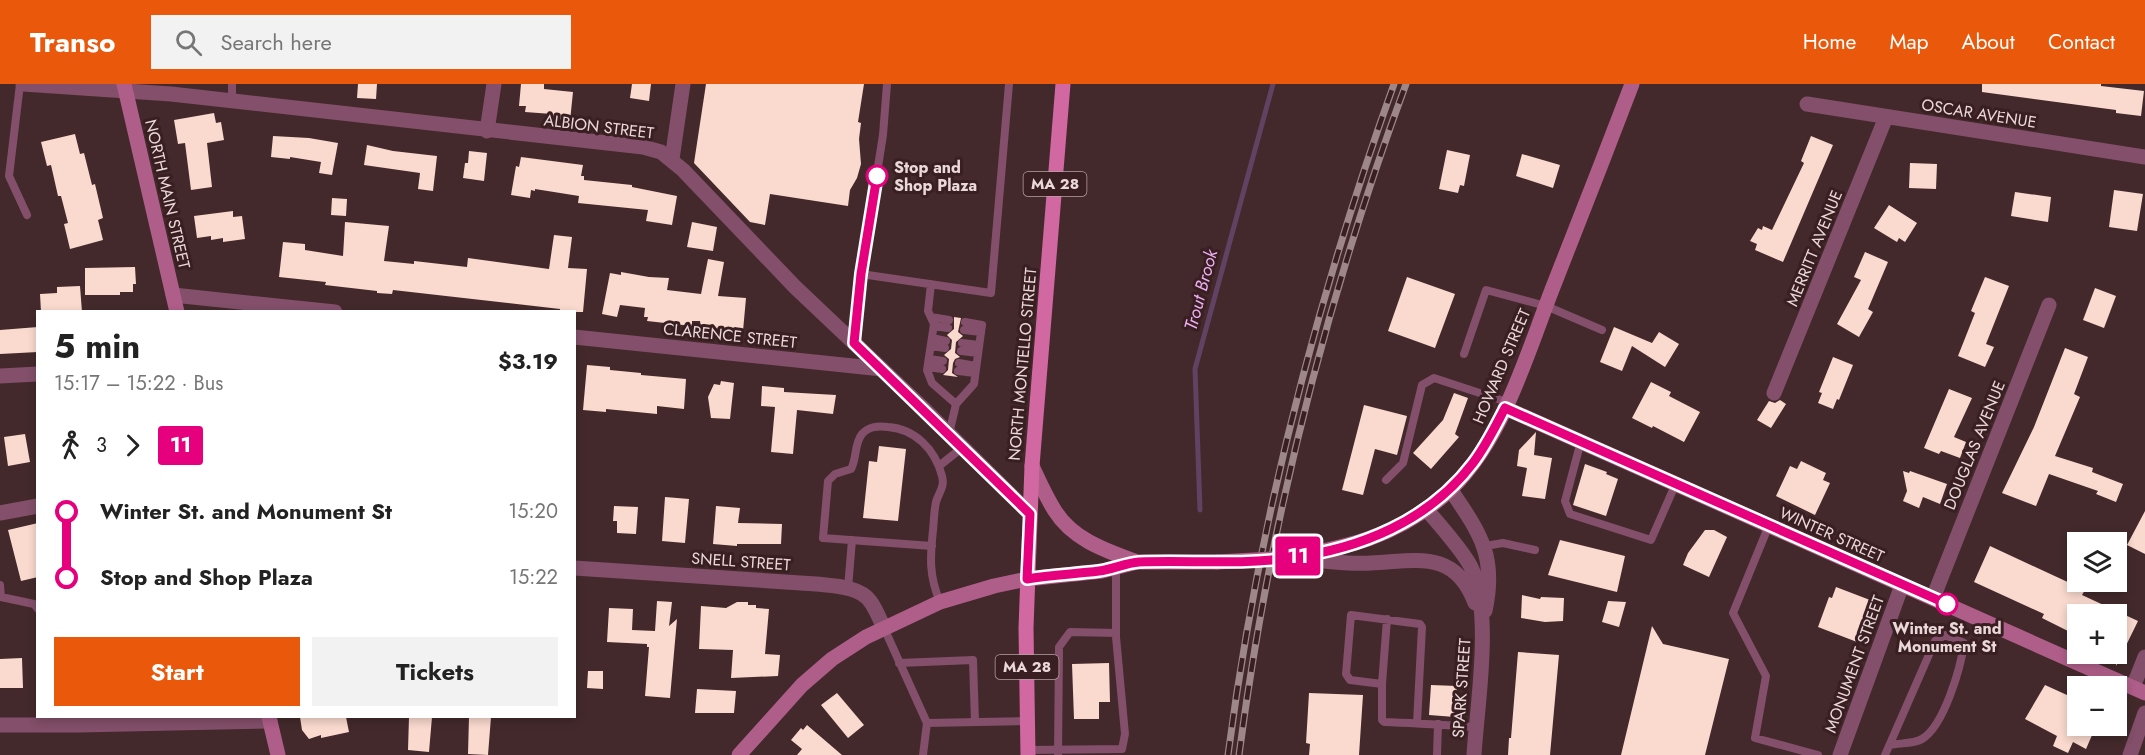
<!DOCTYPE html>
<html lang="en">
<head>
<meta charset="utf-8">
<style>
	body { margin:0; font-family:Jost,sans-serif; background:#f2f2f2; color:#222; height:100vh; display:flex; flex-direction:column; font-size:22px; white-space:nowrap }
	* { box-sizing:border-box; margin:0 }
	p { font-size:20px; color:#767676 }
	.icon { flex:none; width:33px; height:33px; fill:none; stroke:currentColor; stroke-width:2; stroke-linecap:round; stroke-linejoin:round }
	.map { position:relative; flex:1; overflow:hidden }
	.side { position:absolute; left:36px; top:226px; width:540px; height:408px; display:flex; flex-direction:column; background:#fff; border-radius:0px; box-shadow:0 3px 9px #0003 }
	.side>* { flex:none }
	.badge { padding:0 12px; border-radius:4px; font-size:21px; line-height:39px }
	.fabs { position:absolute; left:2067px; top:448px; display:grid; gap:12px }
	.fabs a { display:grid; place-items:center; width:60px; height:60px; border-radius:0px; background:#fff; box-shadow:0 3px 9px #0003; font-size:30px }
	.map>.badge { position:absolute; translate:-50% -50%; box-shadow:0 0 0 3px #fff }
	.legs { display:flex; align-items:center; gap:9px; height:66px; padding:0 18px; font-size:20px }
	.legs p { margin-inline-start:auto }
	.head { display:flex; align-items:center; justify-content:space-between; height:102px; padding:0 18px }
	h1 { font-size:33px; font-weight:700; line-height:45px }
	.primary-button { display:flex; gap:12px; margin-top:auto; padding:12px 18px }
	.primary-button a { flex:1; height:69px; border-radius:0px; background:#ea580c; color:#fff; font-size:24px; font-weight:700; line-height:69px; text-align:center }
	.primary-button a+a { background:#f2f2f2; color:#222 }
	ul { padding:0 18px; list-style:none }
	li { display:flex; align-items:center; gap:21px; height:66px; font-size:22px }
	li i { display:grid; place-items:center; width:9px; height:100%; margin:0 8px; background:currentColor }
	li i::after { content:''; width:15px; height:15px; margin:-8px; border:4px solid; border-radius:50%; background:#fff }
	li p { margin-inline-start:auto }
	li:first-child i { background:linear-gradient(#0000 50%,currentColor 0) }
	li:last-child i { background:linear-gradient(currentColor 50%,#0000 0) }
	header { display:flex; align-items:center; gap:36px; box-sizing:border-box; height:84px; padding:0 30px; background:#ea580c; color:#fff }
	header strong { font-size:28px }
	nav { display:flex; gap:33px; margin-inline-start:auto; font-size:21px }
	.search { width:420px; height:54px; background:#f2f2f2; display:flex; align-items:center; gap:15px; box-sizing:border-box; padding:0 21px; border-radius:0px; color:#767676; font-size:22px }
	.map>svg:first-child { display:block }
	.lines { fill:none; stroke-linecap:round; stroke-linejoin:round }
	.stream { stroke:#624262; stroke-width:5 }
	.building { fill:#fad9ce }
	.lane { stroke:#834f6a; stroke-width:8 }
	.street { stroke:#834f6a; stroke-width:15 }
	.secondary { stroke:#af5e89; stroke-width:15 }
	.primary { stroke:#d168a1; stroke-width:15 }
	.rail-casing { stroke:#9d8789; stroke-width:7 }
	.rail { stroke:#391f22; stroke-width:4.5; stroke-dasharray:14; stroke-linecap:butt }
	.secondary-bridge { stroke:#af5e89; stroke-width:15 }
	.line-1-casing { stroke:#fff; stroke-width:14 }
	.line-1 { stroke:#e6007e; stroke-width:9 }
	.stop-1-dot { fill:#fff; stroke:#e6007e; stroke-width:3 }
	.labels { text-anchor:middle; stroke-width:6; stroke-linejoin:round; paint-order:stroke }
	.shield { fill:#391f22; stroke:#b6a1a3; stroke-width:1.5 }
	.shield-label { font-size:15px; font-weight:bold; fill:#ebd9da }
	.street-label { font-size:16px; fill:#ebd9da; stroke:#391f22 }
	.stop-label { font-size:16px; font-weight:bold; fill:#ebd9da; stroke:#391f22; text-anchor:start }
	.water-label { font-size:18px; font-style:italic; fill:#eeb1f6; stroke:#391f22 }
</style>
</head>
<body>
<header>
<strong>Transo</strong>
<div class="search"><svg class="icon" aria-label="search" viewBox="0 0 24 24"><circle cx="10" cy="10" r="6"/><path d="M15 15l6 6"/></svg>Search here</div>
<nav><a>Home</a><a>Map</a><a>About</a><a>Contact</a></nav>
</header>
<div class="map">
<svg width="2145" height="671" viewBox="0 0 2145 671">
	<rect width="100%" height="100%" fill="#43292b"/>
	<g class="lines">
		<path class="stream" d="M1200,426L1195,285L1273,0"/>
	</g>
	<path class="building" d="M358,0H377L376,15L357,14Z
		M521,0H544V5L573,8L570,37L551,34L552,30L525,28L526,22H519Z
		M632,0H651L649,17L630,14Z
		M706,0H864L858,38L861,39L859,55L861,80L857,94L850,106L848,122L770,110L765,141L750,138L694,79Z
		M1982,0H2101V2L2144,7L2141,32L2116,29V26L1982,8Z
		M214,29L216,39L221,38L224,56L207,59L212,103L191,106L185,59L178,60L174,36Z
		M75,50L80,70L84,69L92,101L95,100L103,134L98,136L103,156L70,165L64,140L68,139L61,112H58L51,81L47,82L41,58Z
		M273,52L309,54L338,59L332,91L319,89L321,78L290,73V75L271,73Z
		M1811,52L1833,61L1783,178L1755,166L1757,160L1750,157L1758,144L1762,146L1763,142L1772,146L1804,79L1801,77Z
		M367,61L393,67L437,72L433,107L418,105L420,89L364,81Z
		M1447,66L1470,71L1464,102L1460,101L1458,109L1439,105Z
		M469,67L487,69L484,97L463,94L465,79H468Z
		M1522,70L1560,81L1553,104L1516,92Z
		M521,73L583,81L581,92H584V96L632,101V103L677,112L672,141L646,137L648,126L578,119L579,112L535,105V107L531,106L530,114L511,111L516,82L519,83Z
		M1910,79L1937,80L1936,105L1909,104Z
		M2114,106L2143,110L2137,147L2109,143Z
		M2015,108L2051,113L2048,138L2011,132Z
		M332,114L347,115L346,132L331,131Z
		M1889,121L1917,139L1905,158L1899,154L1897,158L1874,144Z
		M233,127V133L242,132L245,155L223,158V154L211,156V152L197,154L194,132Z
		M345,138L389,142L384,177L414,180V177L467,183L468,174L549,185L554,151L572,153L568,184L587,185L583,228H560V225L393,206L392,210L377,209V207L325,201L326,198L279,193L283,158L305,160V166L343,172Z
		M692,138L717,143L713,167L687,163Z
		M1865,168L1888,178L1868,225L1873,228L1859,253L1837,240L1861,196L1854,193Z
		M708,175L724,178L718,212L746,214L743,247L701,243L700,237H692V242L647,237L648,233H644L645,224L620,221L617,233L602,230L610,189L621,191V188L649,193L669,194L667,206L701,210Z
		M135,183L136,200H133V208H120V211H85V184Z
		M1407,193L1455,210L1435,264L1388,247Z
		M1985,193L2009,202L1986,260L1994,263L1985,283L1958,272L1975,229L1971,227Z
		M80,202L82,228H41L40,210L57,209V203Z
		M2095,204L2116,212L2104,244L2083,236Z
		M954,233L961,234L958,248L963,252L956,258L955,269L960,273L955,275L953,279L952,289L958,293L943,291L948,286L949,275L944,271L951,265L952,256L947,251L954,245Z
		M38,243V268L0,270V246Z
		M1614,243L1652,259L1659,248L1679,260L1665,283L1632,262L1622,287L1600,278Z
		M2065,264L2088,273L2074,310L2080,313L2055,372L2093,384L2092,388L2123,400L2116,418L2096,410L2098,407L2049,390L2036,422L2002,409L2034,343Z
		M1833,273L1853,281L1839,316L1837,315L1833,325L1818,319L1822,309L1819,308Z
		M587,281L610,283V286L641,289V291L686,295L684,325L657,322V330L606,325V328L583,326Z
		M721,297L734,299L730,335L711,334L708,313L714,300L720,301Z
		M1651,298L1671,308L1669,312L1700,328L1684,358L1653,342L1652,344L1632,334Z
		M762,302L784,304V308L836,311L833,330L797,326L793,370L771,368L775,323L761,322Z
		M1949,305L1972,314L1954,353L1966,358L1960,374L1941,367L1939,370L1924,364Z
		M1454,309L1468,314L1455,350L1459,353L1431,385L1413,369L1443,336Z
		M1780,316L1786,320L1771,344L1757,336L1769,317L1775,319Z
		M1364,321L1407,332L1397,371L1375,365L1363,411L1342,406Z
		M1536,348L1534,371L1552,374L1545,415L1522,412L1527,384L1517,382L1519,366Z
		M25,350L30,378L8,382L4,353Z
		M879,362L906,365L898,437L863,434L869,377L877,378Z
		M1801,377L1826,389L1823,396L1830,399L1815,431L1776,412L1790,382L1797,385Z
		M1585,380L1607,388L1606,390L1618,395L1606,432L1573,421Z
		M1903,387L1909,389L1910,387L1947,400L1940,420L1923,413L1919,424L1903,417L1907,407Z
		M665,413L689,415L685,459L662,457Z
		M614,422L638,423L636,450L617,449V437H613Z
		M716,422L740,424L738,439L782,440L781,460H737V462L713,460Z
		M2145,427V470L2127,461Z
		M38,439V493L21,497L8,446Z
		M1705,446H1714L1727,453L1709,493L1683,481L1688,469Z
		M1560,456L1625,472L1617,508L1548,491Z
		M1990,462L2085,506L2082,511L2138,537L2116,582V531H2078V552L2042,534L2044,530L1974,498Z
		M1836,503L1870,516L1866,528H1868L1857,558L1818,543L1829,513L1832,514Z
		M1522,511L1540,515L1541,513L1564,514L1563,537L1545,538L1521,534Z
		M657,517L672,518L669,542L677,535L670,614L645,612L649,563H647V560L607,558L609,524L633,525L632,546L655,547Z
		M1608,517L1626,518L1619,543L1602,538Z
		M737,518H748V521H756V524L769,525L765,570L780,571L778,592L731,594L733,566L699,565L701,522L726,524Z
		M1652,542L1663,560L1729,575L1705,671H1621Z
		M1518,568L1559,571L1550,671H1508L1509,654H1511Z
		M22,574L23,604H0V575Z
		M1109,579L1110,618H1099V635H1074L1072,580Z
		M588,587H603V605L587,604Z
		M1431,601L1457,602L1455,633L1429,631Z
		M2045,601L2078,616V642H2096L2086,665L2073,658L2068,669L2053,662L2057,652L2025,635Z
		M697,605L736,607L734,629H695Z
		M837,609L864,641L848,654L821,621Z
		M1309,609L1363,611L1359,671H1309L1310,660L1306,659Z
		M300,633H346L349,648L321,654V651L309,655L302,646Z
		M409,633H432L429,668L408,666Z
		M469,633H491L488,671L468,670Z
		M807,641L842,671H797L802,665L791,656L801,644L803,646Z"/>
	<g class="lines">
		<path class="lane" d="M20,0L9,92L27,131
			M232,0V17
			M861,190L991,209L1009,0
			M931,200L928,227L934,240L927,286L932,299L956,320
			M931,233L949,236
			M934,242L948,244
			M964,246L981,248
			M932,254L946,257
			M854,257L861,190L883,51L887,0
			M962,259L979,261
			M931,262L945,264
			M961,267L978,269
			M1464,270L1486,206L1546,222L1602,246
			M929,275L943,277
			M959,279L976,282
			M928,283L942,285
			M958,287L975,289
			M949,350L956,320L974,300L982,241L965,238
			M1581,357L1565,417L1570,430L1651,456L1676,399
			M939,382L963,363
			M1386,396L1403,379L1422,301L1434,294L1507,318
			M1769,441L1733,529L1766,592L1755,654L1818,671
			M932,462L823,454L828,397L835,390L851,385C857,374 854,360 862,350C869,342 878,342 888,343C915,345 935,365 942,392C945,403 939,408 936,418C934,427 934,437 933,446C930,474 929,492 940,518
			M1485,462L1503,459L1535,466
			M0,501L1,513L34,520L38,525
			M848,504L852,456
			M884,544L927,639L1027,637
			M899,579L973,576L975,638
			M1382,600L1387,535
			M1417,639L1422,543L1420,540L1351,531L1346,590L1350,596L1382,600V636L1384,638C1415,639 1445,641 1476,643
			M1028,666L1122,665L1125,650L1116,553V483
			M923,671L927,639
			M1058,671L1059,563L1070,548L1116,549
			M1437,671L1438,640
			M1885,671L1935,557L1945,551L1964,559C1961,583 1944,642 1922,655C1914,660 1899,659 1890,661"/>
		<path class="street" d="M23,0L171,10L643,63L661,68L683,86L795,203L926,327L1030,430
			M1807,20L2145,73
			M487,47L494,0
			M672,75L683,0
			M173,211L335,228
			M574,253L882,285
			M0,292L38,290
			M1774,309L1886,33
			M1450,405C1480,449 1497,472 1485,527
			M1426,425C1439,440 1463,467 1471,483C1493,529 1477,620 1474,671
			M0,429L38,422
			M1298,475C1321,476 1347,481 1371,479C1416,477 1455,465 1475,519
			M574,484L816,500C833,502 859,502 870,517C876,525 880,536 884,544
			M1933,514L2049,221
			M2133,603L2145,573
			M0,641H79L270,637
			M1840,671L1902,501
			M2130,671L2145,629"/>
		<path class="secondary" d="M124,0L177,228
			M1505,324L2145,609
			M1032,382C1039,397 1046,413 1055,427C1073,456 1107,467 1137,478
			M1288,474C1348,463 1394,453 1442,413C1501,364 1526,272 1553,203C1580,135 1606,68 1632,0
			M269,633L278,671
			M739,671L802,601L832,575L866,553L940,518L994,502L1027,495L1102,487L1137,478H1217"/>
		<path class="primary" d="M1028,671L1026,544L1032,382L1063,0"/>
		<g class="rail-casing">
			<path id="rail" d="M1228,671C1258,442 1316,217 1394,0
				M1239,671C1269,442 1326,216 1406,0"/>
		</g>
		<use href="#rail" class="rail"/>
		<path class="secondary-bridge" d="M1217,478L1288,474"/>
	</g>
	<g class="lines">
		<g class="line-1-casing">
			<path id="line-1" d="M877,92L861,190L854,259L1030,430L1027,495C1051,491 1075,490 1099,487C1113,485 1126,479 1139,478C1189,476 1239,481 1289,474C1360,465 1429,437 1473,379C1486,362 1495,343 1505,324L1947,520"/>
		</g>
		<use href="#line-1" class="line-1"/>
	</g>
	<g class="stop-1-dot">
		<circle cx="877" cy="92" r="10"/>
		<circle cx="1947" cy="520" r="10"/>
	</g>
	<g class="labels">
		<g class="shield">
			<rect x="1023.5" y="88" width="63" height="24" rx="4.5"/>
			<rect x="995.5" y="571" width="63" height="24" rx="4.5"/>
		</g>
		<g class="shield-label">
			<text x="1055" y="105">MA 28</text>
			<text x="1027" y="588">MA 28</text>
		</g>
		<g class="street-label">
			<text transform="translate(1979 29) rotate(9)" y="6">OSCAR AVENUE</text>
			<text transform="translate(599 42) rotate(7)" y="6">ALBION STREET</text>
			<text transform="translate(168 110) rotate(77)" y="6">NORTH MAIN STREET</text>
			<text transform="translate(1814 164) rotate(-68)" y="6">MERRITT AVENUE</text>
			<text transform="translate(730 251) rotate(6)" y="6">CLARENCE STREET</text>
			<text transform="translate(1022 280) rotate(-85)" y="6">NORTH MONTELLO STREET</text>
			<text transform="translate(1501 282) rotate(-67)" y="6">HOWARD STREET</text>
			<text transform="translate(1974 361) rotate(-68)" y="6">DOUGLAS AVENUE</text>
			<text transform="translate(1832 450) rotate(24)" y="6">WINTER STREET</text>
			<text transform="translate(741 477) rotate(4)" y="6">SNELL STREET</text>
			<text transform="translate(1854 580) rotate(-70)" y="6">MONUMENT STREET</text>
			<text transform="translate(1461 604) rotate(-86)" y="6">SPARK STREET</text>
		</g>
		<g class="stop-label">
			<text x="894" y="89">Stop and<tspan x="894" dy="18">Shop Plaza</tspan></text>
			<text x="1947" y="550" text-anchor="middle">Winter St. and<tspan x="1947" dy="18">Monument St</tspan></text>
		</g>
		<g class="water-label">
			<text transform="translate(1201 206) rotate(-75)" y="6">Trout Brook</text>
		</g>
	</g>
</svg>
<div class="fabs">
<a><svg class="icon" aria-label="layers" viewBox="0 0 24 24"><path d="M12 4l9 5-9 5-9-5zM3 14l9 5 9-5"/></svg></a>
<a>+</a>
<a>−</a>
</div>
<b class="badge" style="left:1298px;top:472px;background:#e6007e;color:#fff">11</b>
<section class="side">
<div class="head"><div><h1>5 min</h1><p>15:17 – 15:22 · Bus</p></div><b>$3.19</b></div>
<div class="legs"><svg class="icon" aria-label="walk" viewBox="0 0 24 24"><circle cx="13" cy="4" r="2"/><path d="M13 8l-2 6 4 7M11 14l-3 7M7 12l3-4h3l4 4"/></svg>3<svg class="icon" aria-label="forward" viewBox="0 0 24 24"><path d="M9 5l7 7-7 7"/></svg><b class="badge" style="background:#e6007e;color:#fff">11</b></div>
<ul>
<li><i style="color:#e6007e"></i><b>Winter St. and Monument St</b><p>15:20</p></li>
<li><i style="color:#e6007e"></i><b>Stop and Shop Plaza</b><p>15:22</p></li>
</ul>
<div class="primary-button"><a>Start</a><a>Tickets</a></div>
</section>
</div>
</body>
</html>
